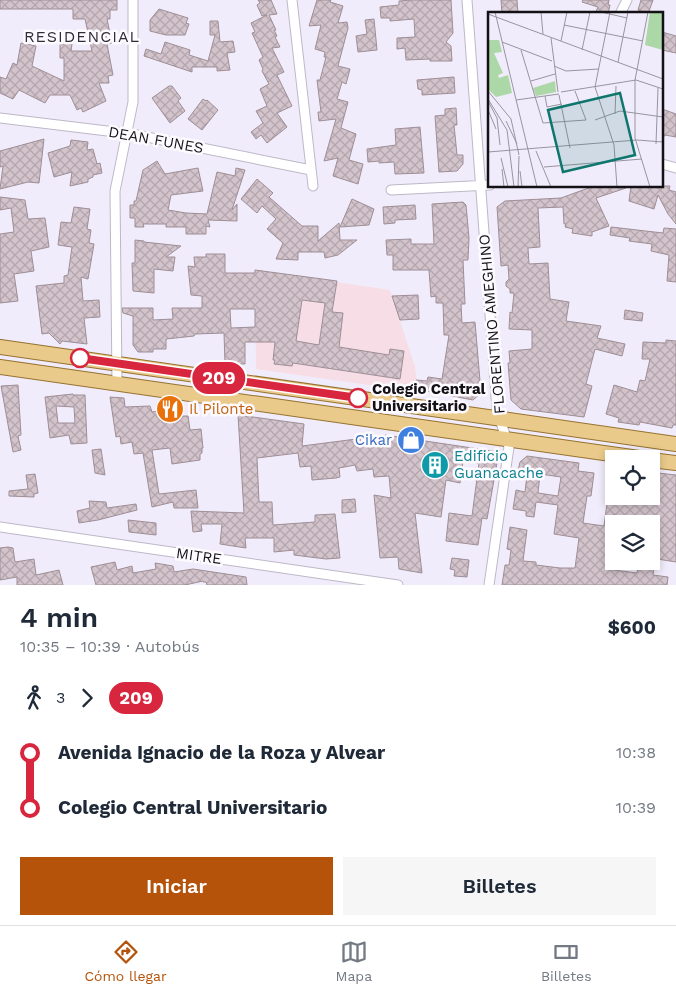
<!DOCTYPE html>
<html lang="es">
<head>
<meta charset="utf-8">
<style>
	body { margin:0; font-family:"Work Sans",sans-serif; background:#f6f6f7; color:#1f2937; height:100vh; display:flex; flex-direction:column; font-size:19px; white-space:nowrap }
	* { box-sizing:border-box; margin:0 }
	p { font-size:16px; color:#747a83 }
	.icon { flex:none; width:28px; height:28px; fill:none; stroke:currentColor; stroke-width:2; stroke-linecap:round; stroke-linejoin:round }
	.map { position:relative; height:585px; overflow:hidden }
	.panel { display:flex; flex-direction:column; background:#fff; flex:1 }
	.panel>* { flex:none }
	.badge { padding:0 10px; border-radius:16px; font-size:18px; line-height:32px }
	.buttons { position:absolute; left:605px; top:450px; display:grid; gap:10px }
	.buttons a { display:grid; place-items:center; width:55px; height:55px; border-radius:0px; background:#fff; box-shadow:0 2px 8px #0003; font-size:25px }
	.map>.badge { position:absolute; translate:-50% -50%; box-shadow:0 0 0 2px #fff }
	.legs { display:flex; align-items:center; gap:8px; height:55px; padding:0 20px; font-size:16px }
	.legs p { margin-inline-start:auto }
	.headline { display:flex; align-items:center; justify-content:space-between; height:85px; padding:0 20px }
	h1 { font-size:28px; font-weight:600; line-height:38px }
	.cta { display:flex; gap:10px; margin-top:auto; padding:10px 20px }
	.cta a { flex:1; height:58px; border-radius:0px; background:#b45309; color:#fff; font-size:20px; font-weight:600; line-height:58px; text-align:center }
	.cta a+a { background:#f6f6f7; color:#1f2937 }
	ul { padding:0 20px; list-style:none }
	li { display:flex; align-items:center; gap:18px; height:55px; font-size:19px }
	li i { display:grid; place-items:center; width:8px; height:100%; margin:0 6px; background:currentColor }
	li i::after { content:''; width:12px; height:12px; margin:-6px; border:4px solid; border-radius:50%; background:#fff }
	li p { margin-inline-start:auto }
	li:first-child i { background:linear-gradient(#0000 50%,currentColor 0) }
	li:last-child i { background:linear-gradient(currentColor 50%,#0000 0) }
	.tabs { display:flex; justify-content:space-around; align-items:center; height:70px; border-top:1px solid #e0e1e3; background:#fff; font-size:14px; color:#747a83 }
	.tabs a { display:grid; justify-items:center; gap:2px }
	.tabs .current { color:#b45309 }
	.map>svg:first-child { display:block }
	.education { fill:#f7dde5 }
	.building { fill:url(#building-cross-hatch); stroke:#9e8e96; fill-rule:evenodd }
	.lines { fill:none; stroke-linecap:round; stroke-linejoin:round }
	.minor-casing { stroke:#bdb8c7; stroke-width:11 }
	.primary-casing { stroke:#95722f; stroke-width:16 }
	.minor { stroke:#fff; stroke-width:9 }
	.primary { stroke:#e9ca8a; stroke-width:14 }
	.line-1-casing { stroke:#fff; stroke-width:11 }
	.line-1 { stroke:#d7263d; stroke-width:8 }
	.stop-1-dot { fill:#fff; stroke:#d7263d; stroke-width:2.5 }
	.labels { text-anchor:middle; stroke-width:5; stroke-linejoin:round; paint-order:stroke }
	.street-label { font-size:15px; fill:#131116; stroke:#fdfbff }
	.stop-label { font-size:15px; font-weight:bold; fill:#131116; stroke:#fdfbff; text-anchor:start }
	.food-label { font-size:15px; fill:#c56008; stroke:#fdfbff; text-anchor:start }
	.shop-label { font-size:15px; fill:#366cbe; stroke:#fdfbff; text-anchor:end }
	.culture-label { font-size:15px; fill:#0d838f; stroke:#fdfbff; text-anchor:start }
	.neighbourhood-label { font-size:16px; letter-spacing:1px; fill:#302c38; stroke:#fdfbff }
	.inset-road { fill:none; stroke:#98949f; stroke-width:1 }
	.view { fill:#0f766e; fill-opacity:0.15; stroke:#0f766e; stroke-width:2.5 }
	.inset-edge { fill:none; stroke:#131116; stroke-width:2.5 }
</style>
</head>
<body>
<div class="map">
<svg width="676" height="585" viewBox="0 0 676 585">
	<defs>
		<pattern id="building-cross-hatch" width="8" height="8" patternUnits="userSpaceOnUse" patternTransform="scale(1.25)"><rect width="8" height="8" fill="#d3c3cb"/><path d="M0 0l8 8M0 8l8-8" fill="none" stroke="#b4a6ae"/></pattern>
	</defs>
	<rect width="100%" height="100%" fill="#f1ecfb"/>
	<path class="education" d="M255,270L390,290L415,367L418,392L256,369Z"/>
	<path class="building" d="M0,0H117V10H110V19H107L112,43L107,44L113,75L108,76L109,83H99L106,101L83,112L81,108L77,110L70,95H50L45,103L19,90L13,99L0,93V77L6,79L13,63L17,65L21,43L36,46L32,66L64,81V58H60V44H72L71,51H92L85,19H73V9H0Z
		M258,0H271L277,14L269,15L276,30H274L277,36L275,37L280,47L272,48L284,72L277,75L292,106L277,113L287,127L267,143L261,135L256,139L251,132L263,123L256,111L267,106L260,89L269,84L262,71L263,69L259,60L263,57L252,33L255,32L251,23L267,15L262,16L257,5L260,3Z
		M317,0H331L330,2L343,6L338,23L347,22L348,28L338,66L350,69L346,84L342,82L337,99L348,102L341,128L356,134L349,160L363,164L358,184L333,176L338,158L324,161L336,119L319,121L318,112H321L317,80H320L326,57H324L325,52L315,49L321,25L309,26Z
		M411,0H451L453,33L446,42L451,46L452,61H430V59L406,60L405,48L397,49V38L415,37L414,19L390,21V18H381L380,7L399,5V1Z
		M501,0H517L518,14H502Z
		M583,0H609L608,5H610L608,14H595L598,7L582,2Z
		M641,0H653L648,14L638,10Z
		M159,9L188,18L186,23L189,24L185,35H166L150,31V20Z
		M374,19L377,50L358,52L356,36L367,34L365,20Z
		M210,21H218L220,42L233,41L235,52L227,53L230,70L217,71V67H192V72L144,56L146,49L161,54L165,42L190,50L189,55L208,61L215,35H210Z
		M662,32L676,36V53L662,50Z
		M454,77L455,93L422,95V90L418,89L417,80Z
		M169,86H172L181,98L178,101L185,111L170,123L152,98Z
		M203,99L206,101L207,100L218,110L202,130L188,119Z
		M456,108L457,125H454L457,155H463V164L457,171L439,172L435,116L445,115V109Z
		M662,109L676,114V137L665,135V136H662Z
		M420,127L424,173L395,174L394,162L379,163V161L368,162L367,149L396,145L395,129Z
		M44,139L39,183L28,182L0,189L3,166L0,167V151Z
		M71,140L88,142L87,150L93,149L97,164L100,163L102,173L93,175V177L88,179V182L70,186L72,172L54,177L48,153L70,146Z
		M157,161L165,174L198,168L203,191L171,195L168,210L186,213L207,214L217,172L235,176L236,168L245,170L232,210L237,204V221L208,220L210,227L206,226V234H186V227H166V224H143L144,227H135V218H130V205H134V201H136L143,170Z
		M257,179L273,193L269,197L302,226H318V241L339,223L340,240H357L338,255L325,258L324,252H298V260L276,259L283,243L267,229L276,219L262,206L257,213L241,199Z
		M594,186H626V188L596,198L609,226L592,232V236L572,233L573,229L565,227L566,224H564L563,207L538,208L540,247L528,248L529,264L548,263L550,299L569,302L566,321L601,326L597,338L625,344L622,356L595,349L586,384L592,386L584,417L521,409L511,400L508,363H510L509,351L532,349V330L509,329L510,312L512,313L514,293H510V289L506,286V282L509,279L508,265L501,266L497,207L505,201L561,198Z
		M631,186H670L669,190L676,192V224L668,214L658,195L654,209L629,201Z
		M0,197L25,200L28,219L45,218L49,247L31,251L34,271L14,274L18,301L0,303V234L14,232L11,208L0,210Z
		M352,199L374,209L369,225L340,227Z
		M463,202L466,205L469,238L468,260H463L465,304H461L462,323L475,322L481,393L473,400L426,391L425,393L418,392L416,380L427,381L428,377L442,379L449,335H444L443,303H436V296L431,297L429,270H393V255H387L386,240L411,239V244H434L432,204Z
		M415,205L416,219L395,220V223L384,224L383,207Z
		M74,207L90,209L87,229L91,230L89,243L94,244L88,279L81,277L83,301L99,300L100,317L84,318L87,344L62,341L60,344L49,333L42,334L36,286L64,283V276L68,275L72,247L58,245L61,222L71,223Z
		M611,227L663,233L664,228L676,229V282L667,281L669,255L651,251L652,244L629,241L630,238L610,235Z
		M135,240L144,241V242L181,246L166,257H175L173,271L154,269V293L133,291L132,263H135Z
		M206,254H225V273H255V270L337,281L332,312L343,313L339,347L389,355L390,349L404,351L400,379L293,363L292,366L274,364L275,360H273L275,342H245V364H225L224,333L195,334L194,336L166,339V349H153V352H138L133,345V316L123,313L122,308H153V320L173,319L172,308H202V296L191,295L188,266L195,267L194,257H206ZM302,300L325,303L319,345L296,341ZM230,309H255V327L231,328Z
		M418,295L419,319L400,320L392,296Z
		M625,310L643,313L642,321L624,319Z
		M666,340L676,341V425H673L672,428L640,422L639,425L618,422L619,418L606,414L614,385L637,392L640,380L645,381L650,359H642L643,342L666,343Z
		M18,385L21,435L18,436L21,450L13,452L1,386Z
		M73,394V395H85L87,443L71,444L69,435L50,438L45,397ZM56,406L74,407L75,423H58Z
		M110,397L124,398L125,407L150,406L152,412L173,409V413L180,412V416H188L190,430L201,429L203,448H202V453L200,454V460L172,464L170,448L152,450L159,494L196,490L198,508H174L173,502L152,507L143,453L134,454L132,442L121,444L120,436L116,437Z
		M238,415L304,424L302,446L364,438L365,441L385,439V435L499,452L487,519L482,518L478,545L446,541L449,513L472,516L479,463L463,461L460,483L446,480L441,517L415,513L422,573L399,569L398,557L380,558L374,495L391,498L389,476L374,477L373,469L357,471L355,465L339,468L340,477L336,478L312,480L311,466L300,467L298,453L257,458L259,502H272L273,525L315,522V515L335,514L340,558L326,559L294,555V550L274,552V538H245L246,548L220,544L222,524H201L202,531L193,532L191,511L244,513Z
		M101,449L104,469L105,475L95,473L92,450Z
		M527,456L579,463L578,471L594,473L591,496H587L583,523L604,526L608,496H651V474L657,475L658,473L676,475V562L651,558L652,524H637L638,518L613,515L606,569L637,573L639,561H655L653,575L668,577L667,585H502L505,565H509L511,550L507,549L510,527L527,530L523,561L536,562V565L560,568H575L579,538L554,534L558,505L536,502L534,517L526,516V511L513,509L516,490L525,492L527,475L518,471L520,462ZM540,474L561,477L558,496L538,493Z
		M35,474L38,493L34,494V497L9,496V491L28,489L26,475Z
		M355,499L356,512L342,513V500Z
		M89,501L106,502L107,508L136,504L137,510L98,520L79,523L77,511L90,508Z
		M128,520L156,523V535L129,532Z
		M8,547L13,548L15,562L34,559L36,575L59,570L63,585H17V577L0,580V548Z
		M452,558L469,560L467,577L454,576L455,570L450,569Z
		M115,562L117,570L132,566L133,573L156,569L155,563L173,566L174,572L193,569L246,577L247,585H207L206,582H203V581L185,585H96L91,567Z"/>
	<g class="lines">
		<g class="minor-casing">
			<path id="minor" d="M292,0L313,186
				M467,0L497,410L509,447L489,585
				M620,14L627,0
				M0,118L132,134L311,170
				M662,164L676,168
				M391,190L490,185
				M117,383L115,191L133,102V0
				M0,527L398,585"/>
		</g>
		<g class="primary-casing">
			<path id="primary" d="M0,347L676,444
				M0,367L646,459
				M651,460L676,463"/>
		</g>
		<use href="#minor" class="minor"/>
		<use href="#primary" class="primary"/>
	</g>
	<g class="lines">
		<g class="line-1-casing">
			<path id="line-1" d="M80,358L358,398"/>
		</g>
		<use href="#line-1" class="line-1"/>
	</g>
	<defs>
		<g id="restaurant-disc" transform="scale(1.4375)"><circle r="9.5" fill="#e8710a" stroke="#fdfbff"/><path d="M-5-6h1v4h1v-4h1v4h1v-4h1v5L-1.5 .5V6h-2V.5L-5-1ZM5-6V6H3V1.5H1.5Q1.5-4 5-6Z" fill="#fff"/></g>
		<g id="shop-disc" transform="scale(1.4375)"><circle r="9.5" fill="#3f7fe0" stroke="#fdfbff"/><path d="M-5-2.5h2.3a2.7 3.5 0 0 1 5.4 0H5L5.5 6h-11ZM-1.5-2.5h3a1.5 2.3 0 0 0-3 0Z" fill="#fff"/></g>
		<g id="building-disc" transform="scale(1.4375)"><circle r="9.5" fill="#0f9aa8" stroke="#fdfbff"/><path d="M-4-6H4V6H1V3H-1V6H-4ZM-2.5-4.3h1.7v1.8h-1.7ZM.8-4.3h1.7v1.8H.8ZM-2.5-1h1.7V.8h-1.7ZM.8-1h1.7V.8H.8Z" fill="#fff"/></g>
	</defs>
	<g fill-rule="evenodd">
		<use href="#restaurant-disc" x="170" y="409"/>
		<use href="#shop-disc" x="411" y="440"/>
		<use href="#building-disc" x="435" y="465"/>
	</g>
	<g class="stop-1-dot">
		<circle cx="80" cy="358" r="9"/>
		<circle cx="358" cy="398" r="9"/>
	</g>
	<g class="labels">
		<g class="street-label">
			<text transform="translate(156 140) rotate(10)" y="5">DEAN FUNES</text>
			<text transform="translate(492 324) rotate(-95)" y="5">FLORENTINO AMEGHINO</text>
			<text transform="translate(199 556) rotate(8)" y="5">MITRE</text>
		</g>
		<g class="stop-label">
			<text x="372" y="394">Colegio Central<tspan x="372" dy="17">Universitario</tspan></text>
		</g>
		<g class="food-label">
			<text x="189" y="414">Il Pilonte</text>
		</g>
		<g class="shop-label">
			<text x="392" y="445">Cikar</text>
		</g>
		<g class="culture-label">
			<text x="454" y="461">Edificio<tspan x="454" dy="17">Guanacache</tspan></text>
		</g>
		<g class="neighbourhood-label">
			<text x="82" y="42">RESIDENCIAL</text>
		</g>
	</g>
	<g transform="translate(488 12)">
		<rect width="175" height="175" fill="#f1ecfb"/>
		<path d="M162,0H175V38L157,33ZM67,69L68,80L48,84L45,76Z" fill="#acd7a6"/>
		<path d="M0,28H11L14,40L6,41L15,61L10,63L11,66L20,63L24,81L8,85L0,77Z" fill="#acd7a6"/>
		<path class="inset-road" d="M7,0L49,175M53,0L55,22M113,0L139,6M122,0L107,75L126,133L129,175M160,0L147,68V126L162,175M0,2L175,67M76,13L155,29M63,26L70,80M73,29L79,0M14,30L64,49M33,38L55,111L98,108M94,38L102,0M130,50L140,0M66,54L78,59L111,57M43,69L67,62M0,79L23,107L31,143M87,79L98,108M73,80L148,68L175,77M71,83L82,136M57,84L59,95L74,92M0,87L19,118L26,175M28,88L71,82M1,91L9,106L12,133M0,98L8,117M127,102L128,74M107,108L132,99L175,105M18,109L29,132M168,132L170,76M48,139L63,175M0,140L149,128L175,130M13,146L20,175M56,155L154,147M14,157L16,175M32,159L34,175M30,175L31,144"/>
		<path class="view" d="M132,81L147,143L75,160L60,98Z"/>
		<rect width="175" height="175" class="inset-edge"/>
	</g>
</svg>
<div class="buttons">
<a><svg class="icon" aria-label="locate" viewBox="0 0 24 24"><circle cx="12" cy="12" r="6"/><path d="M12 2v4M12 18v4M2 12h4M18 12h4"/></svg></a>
<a><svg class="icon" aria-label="layers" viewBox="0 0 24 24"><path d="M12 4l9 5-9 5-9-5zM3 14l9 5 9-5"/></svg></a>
</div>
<b class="badge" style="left:219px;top:378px;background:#d7263d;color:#fff">209</b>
</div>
<section class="panel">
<div class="headline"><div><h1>4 min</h1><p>10:35 – 10:39 · Autobús</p></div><b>$600</b></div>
<div class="legs"><svg class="icon" aria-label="walk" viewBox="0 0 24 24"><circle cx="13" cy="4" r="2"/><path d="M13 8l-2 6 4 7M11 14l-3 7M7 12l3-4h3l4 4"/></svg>3<svg class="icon" aria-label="forward" viewBox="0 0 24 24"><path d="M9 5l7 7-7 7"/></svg><b class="badge" style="background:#d7263d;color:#fff">209</b></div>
<ul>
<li><i style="color:#d7263d"></i><b>Avenida Ignacio de la Roza y Alvear</b><p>10:38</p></li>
<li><i style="color:#d7263d"></i><b>Colegio Central Universitario</b><p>10:39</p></li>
</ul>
<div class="cta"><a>Iniciar</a><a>Billetes</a></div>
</section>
<nav class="tabs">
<a class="current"><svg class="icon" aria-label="directions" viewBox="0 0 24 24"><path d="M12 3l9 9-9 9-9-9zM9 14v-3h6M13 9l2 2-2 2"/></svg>Cómo llegar</a>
<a><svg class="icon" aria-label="map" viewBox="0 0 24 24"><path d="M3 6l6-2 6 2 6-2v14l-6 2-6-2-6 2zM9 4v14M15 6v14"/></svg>Mapa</a>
<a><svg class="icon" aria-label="tickets" viewBox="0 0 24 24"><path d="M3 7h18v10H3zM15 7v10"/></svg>Billetes</a>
</nav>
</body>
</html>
